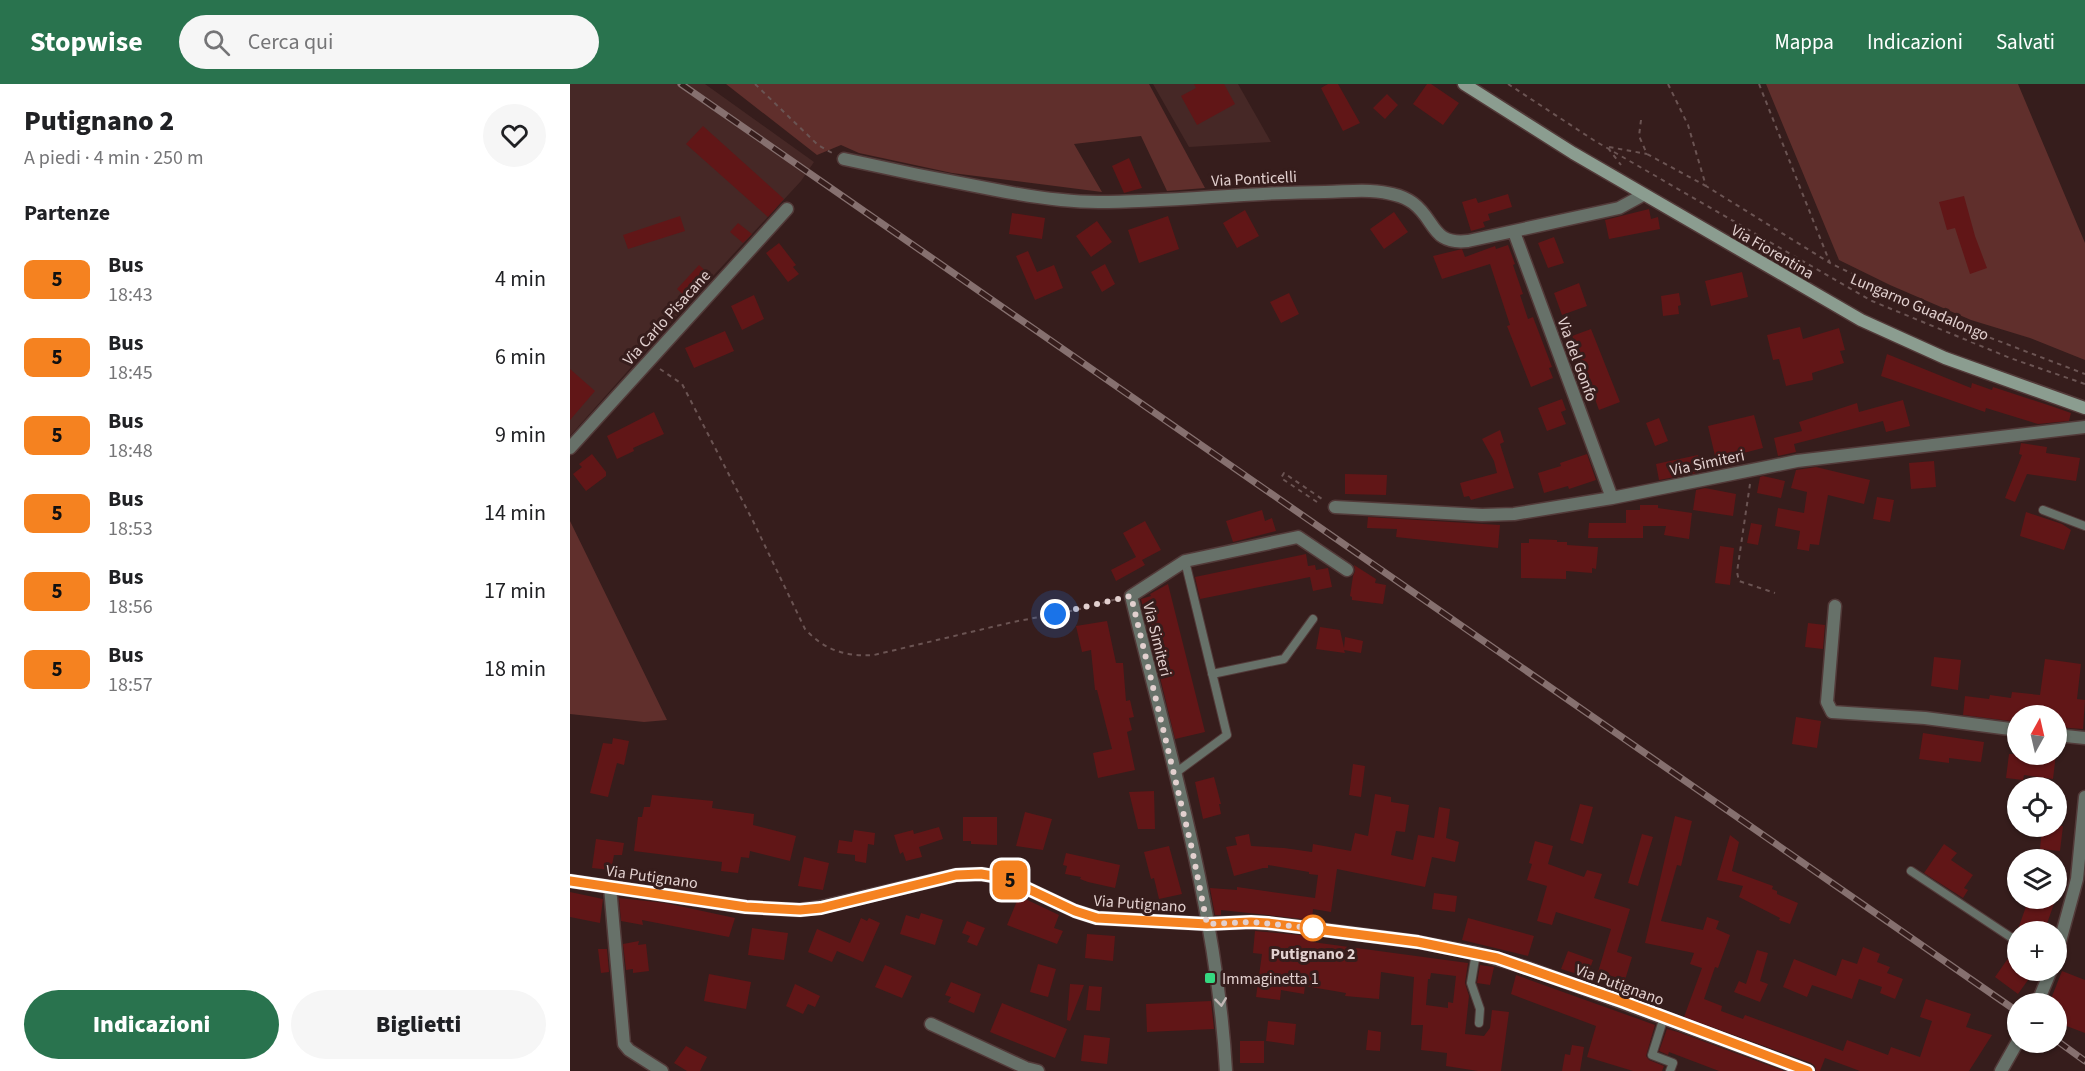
<!DOCTYPE html>
<html lang="it">
<head>
<meta charset="utf-8">
<style>
	body { margin:0; font-family:"Source Sans 3",sans-serif; background:#f6f6f6; color:#202124; height:100vh; display:flex; flex-direction:column; font-size:22px; white-space:nowrap }
	* { box-sizing:border-box; margin:0 }
	p { font-size:20px; color:#757577 }
	.icon { flex:none; width:33px; height:33px; fill:none; stroke:currentColor; stroke-width:2; stroke-linecap:round; stroke-linejoin:round }
	.map { position:relative; flex:1; overflow:hidden }
	.drawer { display:flex; flex-direction:column; background:#fff; width:570px }
	.drawer>* { flex:none }
	.badge { padding:0 12px; border-radius:9px; font-size:21px; line-height:39px }
	.needle { width:39px; rotate:8deg }
	.tools { position:absolute; left:1437px; top:621px; display:grid; gap:12px }
	.tools a { display:grid; place-items:center; width:60px; height:60px; border-radius:50%; background:#fff; box-shadow:0 2px 4px #0004; font-size:30px }
	.you { position:absolute; width:30px; height:30px; margin:-15px; border:4px solid #fff; border-radius:50%; background:#1a73e8; box-shadow:0 0 0 9px #1a73e833 }
	.map>.badge { position:absolute; translate:-50% -50%; box-shadow:0 0 0 3px #fff }
	h2 { padding:0 24px; font-size:22px; line-height:54px }
	.round { display:grid; place-items:center; flex:none; width:63px; height:63px; border-radius:32px; background:#f6f6f6 }
	.overview { display:flex; align-items:center; justify-content:space-between; height:102px; padding:0 24px }
	h1 { font-size:28px; font-weight:800; line-height:45px }
	.cta { display:flex; gap:12px; margin-top:auto; padding:12px 24px }
	.cta a { flex:1; height:69px; border-radius:36px; background:#29734e; color:#fff; font-size:24px; font-weight:800; line-height:69px; text-align:center }
	.cta a+a { background:#f6f6f6; color:#202124 }
	ul { padding:0; list-style:none }
	li { display:flex; align-items:center; gap:18px; height:78px; padding:0 24px }
	li div { flex:1 }
	li b { display:block; font-size:22px }
	li em { font-style:normal }
	li .badge { min-width:66px; font-weight:700; text-align:center }
	header { display:flex; align-items:center; gap:36px; box-sizing:border-box; height:84px; padding:0 30px; background:#29734e; color:#fff }
	header strong { font-size:28px }
	nav { display:flex; gap:33px; margin-inline-start:auto; font-size:21px }
	.search { width:420px; height:54px; background:#f6f6f6; display:flex; align-items:center; gap:15px; box-sizing:border-box; padding:0 21px; border-radius:33px; color:#757577; font-size:22px }
	main { display:flex; flex:1; min-height:0 }
	.map>svg:first-child { display:block }
	.built { fill:#462826 }
	.green { fill:#602f2c }
	.building { fill:#611617; fill-rule:evenodd }
	.lines { fill:none; stroke-linecap:round; stroke-linejoin:round }
	.lane-casing { stroke:#523a39; stroke-width:10 }
	.street-casing { stroke:#523a39; stroke-width:15 }
	.secondary-casing { stroke:#523a39; stroke-width:15 }
	.path { stroke:#6b5453; stroke-width:2; stroke-dasharray:4.5 4.5; stroke-linecap:butt }
	.lane { stroke:#677169; stroke-width:8 }
	.street { stroke:#677169; stroke-width:12 }
	.secondary { stroke:#8b9d90; stroke-width:12 }
	.rail-casing { stroke:#86706f; stroke-width:7 }
	.rail { stroke:#361d1c; stroke-width:4.5; stroke-dasharray:14; stroke-linecap:butt }
	.oneway { stroke:#c3b8b6 }
	.line-casing { stroke:#fff; stroke-width:14 }
	.line { stroke:#f58220; stroke-width:9 }
	.walk { stroke:#e2d0cf; stroke-width:6; stroke-dasharray:0 10.8 }
	.stop-dot { fill:#fff; stroke:#f58220; stroke-width:3 }
	.poi-dot { fill:#35d881; stroke:#361d1c; stroke-width:2 }
	.labels { text-anchor:middle; stroke-width:6; stroke-linejoin:round; paint-order:stroke }
	.street-label { font-size:16px; fill:#e2d0cf; stroke:#361d1c }
	.stop-label { font-size:16px; font-weight:bold; fill:#e2d0cf; stroke:#361d1c }
	.poi-label { font-size:16px; fill:#e2d0cf; stroke:#361d1c; text-anchor:start }
</style>
</head>
<body>
<header>
<strong>Stopwise</strong>
<div class="search"><svg class="icon" aria-label="search" viewBox="0 0 24 24"><circle cx="10" cy="10" r="6"/><path d="M15 15l6 6"/></svg>Cerca qui</div>
<nav><a>Mappa</a><a>Indicazioni</a><a>Salvati</a></nav>
</header>
<main>
<section class="drawer">
<div class="overview"><div><h1>Putignano 2</h1><p>A piedi · 4 min · 250 m</p></div><a class="round"><svg class="icon" aria-label="heart" viewBox="0 0 24 24"><path d="M12 20l-8-8c-3-5 5-10 8-4 3-6 11-1 8 4z"/></svg></a></div>
<h2>Partenze</h2>
<ul>
<li><span class="badge" style="background:#f58220;color:#111">5</span><div><b>Bus</b><p>18:43</p></div><em>4 min</em></li>
<li><span class="badge" style="background:#f58220;color:#111">5</span><div><b>Bus</b><p>18:45</p></div><em>6 min</em></li>
<li><span class="badge" style="background:#f58220;color:#111">5</span><div><b>Bus</b><p>18:48</p></div><em>9 min</em></li>
<li><span class="badge" style="background:#f58220;color:#111">5</span><div><b>Bus</b><p>18:53</p></div><em>14 min</em></li>
<li><span class="badge" style="background:#f58220;color:#111">5</span><div><b>Bus</b><p>18:56</p></div><em>17 min</em></li>
<li><span class="badge" style="background:#f58220;color:#111">5</span><div><b>Bus</b><p>18:57</p></div><em>18 min</em></li>
</ul>
<div class="cta"><a>Indicazioni</a><a>Biglietti</a></div>
</section>
<div class="map">
<svg width="1515" height="987" viewBox="0 0 1515 987">
	<rect width="100%" height="100%" fill="#361d1c"/>
	<path class="built" d="M0,0H135L244,78L231,97L120,217L0,352Z
		M583,0H668L701,58L619,63Z"/>
	<path class="green" d="M156,0H579L635,104L597,107L571,52L504,60L532,108L382,89L289,69L271,61L247,71Z
		M1196,0H1448L1515,159V276L1460,254L1401,236L1320,201L1269,176Z
		M0,437L97,636L74,638L0,630Z"/>
	<path class="building" d="M624,0H654L665,20L627,41L611,12L626,4Z
		M758,0H768L790,39L773,47L751,4Z
		M857,0H861L889,19L873,41L843,20Z
		M817,10L828,21L815,35L803,24Z
		M133,42L214,115L198,133L116,60Z
		M559,74L572,104L554,109L542,82Z
		M938,110L942,123L918,130L920,136L913,138L915,143L901,147L892,118L906,114L908,119Z
		M1394,112L1405,152L1417,184L1400,190L1385,144L1377,146L1369,118Z
		M1079,125L1081,135L1088,133L1090,145L1039,155L1035,136Z
		M675,126L689,152L667,164L653,139Z
		M824,128L838,148L814,165L800,145Z
		M442,129L475,134L472,155L439,150Z
		M110,132L115,147L58,165L53,151Z
		M598,132L609,165L569,179L558,146Z
		M527,137L542,158L521,173L506,152Z
		M168,139L182,150L173,159L160,148Z
		M984,153L994,179L978,184L968,159Z
		M209,159L226,181L223,183L229,190L218,198L196,169Z
		M938,161L945,180L943,181L953,210L950,211L958,235L963,233L982,283L979,284L983,294L961,303L937,242L940,241L920,180L872,195L863,172L892,165L895,173L925,162L926,165Z
		M458,167L467,188L484,181L493,204L465,216L446,172Z
		M535,180L545,200L532,208L521,188Z
		M129,181L142,193L120,217L107,205Z
		M1172,188L1178,213L1141,222L1135,197Z
		M1009,199L1017,222L992,231L984,209Z
		M719,209L729,230L711,239L700,218Z
		M1109,209L1111,221L1108,222L1109,230L1093,232L1091,212Z
		M184,211L194,235L172,246L161,222Z
		M1230,243L1233,255L1269,244L1275,266L1270,267L1274,279L1242,289L1243,296L1216,302L1209,275L1203,276L1197,251Z
		M1021,245L1050,318L1029,326L1002,252Z
		M155,247L164,267L124,284L115,264Z
		M1317,270L1401,304L1402,299L1422,306L1423,303L1481,322L1501,329L1499,337L1468,340L1416,324L1415,328L1311,292Z
		M0,285L25,307L0,336Z
		M992,315L996,326L991,328L996,340L977,347L968,324Z
		M1333,316L1340,342L1316,348L1313,337L1224,360L1226,368L1208,372L1204,354L1232,347L1229,338L1287,319L1289,328Z
		M84,328L94,350L63,364L64,367L47,375L37,352Z
		M1184,331L1193,364L1146,376L1138,342Z
		M1089,334L1098,357L1085,362L1076,339Z
		M930,346L934,358L930,360L944,404L901,416L899,412L894,413L890,399L927,389L924,377L912,355Z
		M1451,359L1477,363L1476,369L1510,374L1506,397L1457,390L1445,418L1435,414L1452,371L1449,370Z
		M22,370L36,388V392L16,407L3,390L12,383L9,380Z
		M1017,370L1026,396L999,405L998,402L974,409L968,389L991,382L990,379Z
		M1128,371L1132,388L1089,396L1086,380Z
		M1364,377L1366,403L1341,405L1339,379Z
		M1246,383L1300,396L1294,420L1258,411L1249,461L1240,460L1239,467L1227,465L1230,447L1205,442L1208,424L1234,429L1237,408L1221,404L1226,386Z
		M775,390L817,391L816,411L775,410Z
		M1193,392L1215,397L1211,414L1187,409L1190,393Z
		M1135,404L1166,410L1163,432L1123,426L1126,406Z
		M1307,413L1324,416L1320,438L1303,435Z
		M1070,421H1088V424L1122,429L1119,455L1094,451L1096,442H1073V454H1018L1019,439H1056V426H1070Z
		M692,426L695,437L702,434L706,447L663,458L656,437Z
		M1456,428L1492,440L1501,446L1494,466L1450,452Z
		M798,433L930,441L928,464L826,453L827,445L797,444Z
		M575,437L591,466L572,476L575,481L546,497L541,486L566,473L553,449Z
		M1181,439L1192,441L1188,461L1177,459Z
		M959,455L987,456V458H997V461L1028,463L1026,485L1022,484V489L996,487V495L951,494V459H959Z
		M1150,462L1164,464L1160,501L1145,499Z
		M736,470L738,482L745,481L746,486L758,484L762,503L743,507L740,493L630,515L625,493Z
		M784,481L806,495L805,499L816,501L813,520L782,516V513L780,512L783,492L785,487Z
		M598,500L635,648L605,655L571,515L581,512L580,510Z
		M537,537L546,579H553L556,617L560,616L564,633L559,634L562,646L557,648L565,686L528,694L523,669L542,665L527,606H525L521,566L512,568L506,542Z
		M1238,539L1255,541L1253,565L1235,563Z
		M750,543L770,546L774,564L775,553L793,557L791,569L774,566L775,569L746,565Z
		M1364,573L1391,576L1388,606L1361,602Z
		M1475,575L1511,580L1507,615L1515,616L1513,645L1486,643V632H1448V638L1393,631L1395,612L1419,615L1420,611L1441,614L1442,608L1470,611Z
		M1226,633L1251,637L1247,664L1222,660Z
		M1353,649L1414,658L1411,678L1379,674V679L1349,675Z
		M43,654L59,657L54,681L47,679L38,713L20,709L33,659L42,660Z
		M1439,670H1486L1483,695L1454,691L1453,696L1436,694Z
		M783,680L795,682L791,713L779,711Z
		M644,693L651,720H649L651,730L633,735L625,698Z
		M584,707L585,745H568L559,708Z
		M805,710L821,713V718L839,721L835,748L826,747L821,771L843,776L848,751L864,754L869,723L880,725L876,754L889,758L885,778L862,773L855,803L767,785L761,828L743,825L742,836L651,826V831H645L640,804L667,806V803L745,814L748,791L739,790V788L698,781V784H693L664,792L656,763L667,761L665,753L679,750L681,762L714,764L742,768L743,760L781,767L785,749L798,752Z
		M82,711L143,717L142,724L184,730L183,741L226,752L220,777L180,767L179,774L171,773L168,789L151,787L152,778L64,767L68,733H72L74,723H80Z
		M1010,720L1023,723L1013,760L1000,756Z
		M455,728L482,735L473,766L446,762Z
		M1105,732L1122,737L1111,782L1107,781L1091,837L1133,846L1137,833L1149,837L1146,845L1160,851L1148,884L1145,883L1134,915L1152,922L1151,927L1173,935L1175,931L1273,967L1277,956L1318,971L1321,963L1350,973L1362,937L1350,933L1356,915L1401,930L1396,943L1422,951L1399,987H1290L1255,974L1250,987H1246L1245,982L1241,979L1114,933L1132,884L1120,880L1124,869L1075,859Z
		M393,733H427V761L401,760V757H393Z
		M1472,742H1493L1490,767L1470,765Z
		M369,743L373,755L349,763L352,773L336,777L333,768L330,770L324,751L343,746L344,750Z
		M284,746L305,749L304,761L298,760L296,779L285,777V771L267,769L269,756L282,758Z
		M1072,750L1083,753L1068,802L1058,799Z
		M1160,751L1169,758L1162,787L1203,802L1202,805L1207,807V810L1228,819L1220,840L1209,836L1210,834L1169,813L1173,802L1147,796Z
		M26,755L54,759L52,771H44L41,786L22,784Z
		M965,757L983,762L978,780L1014,793L1017,786L1032,790L1024,814L1060,825L1047,868L1062,873L1055,896L1028,888L1041,845L986,828L982,841L967,837L977,802L957,796L962,780L959,779Z
		M1374,760L1387,769L1381,776L1403,791L1394,804L1398,806L1393,814L1354,789Z
		M599,762L612,810L589,815L584,794L581,795L574,768Z
		M496,769L550,781L545,804L518,798L510,795L511,793L495,790L497,782L493,781Z
		M234,773L259,779L253,806L228,802Z
		M0,808L33,815L30,839L0,833Z
		M864,809L887,812L885,828L862,825Z
		M449,812L489,831L484,844L493,847L487,860L437,841Z
		M49,814L95,819L165,834L159,853L72,836L73,841L51,837Z
		M1459,814H1486L1474,848H1447Z
		M351,829L373,836L365,861L330,850L336,831L349,835Z
		M291,834L297,837L299,834L310,839L293,878L267,867L262,878L238,868L247,845L280,859Z
		M898,834L964,852L958,872L892,856Z
		M397,837L415,844L407,862L397,858L400,852L392,849Z
		M182,844L218,849L214,876L178,871Z
		M685,847L740,852L739,854H742V858L898,879L895,899L899,912L895,950L914,952L920,944L922,926L939,928L931,987H908L876,982L877,969L851,966L853,941H841L844,893L811,888L809,915L775,912L776,909L735,902L734,910L711,906L710,916L686,913L692,870L683,869ZM861,889L886,892L883,919L878,918V924L856,921L858,895H860Z
		M517,850L545,852L543,877L515,874Z
		M69,857L68,861L76,860L79,887L63,889V885L56,886L53,860Z
		M1293,863L1310,870L1307,878L1320,883L1317,889L1333,895L1325,915L1310,909L1312,903L1289,895L1282,915L1242,901L1237,913L1213,903L1224,875L1266,892L1272,875L1287,880Z
		M28,865H37L39,888L31,889Z
		M1187,866L1198,869L1190,897L1198,900L1190,918L1164,908L1169,897L1176,900Z
		M998,867L1023,876L1017,893L991,885Z
		M1439,873L1448,879V886H1465L1448,910L1425,893Z
		M468,880L486,885L478,913L460,908Z
		M315,881L342,892L332,914L305,903Z
		M910,881L924,883L920,901L907,899Z
		M1492,887L1515,896V949L1486,938V920H1479Z
		M139,890L181,898L176,925L134,917Z
		M946,891L1085,941L1076,972L1079,976L1094,982L1092,987H1063L1017,973L1026,942L941,910Z
		M381,898L411,910L404,929L378,918L381,913L375,911Z
		M225,900L250,912L245,923L238,920L233,930L216,922Z
		M500,900L514,901L500,937L497,936Z
		M519,902L532,903L530,927L516,926Z
		M641,917L644,945L577,948L576,920Z
		M432,919L497,945L485,974L420,948Z
		M698,937L726,940L724,961L696,957Z
		M1097,945L1108,948L1214,987H1149L1099,968L1098,971L1089,967Z
		M798,946L811,948L810,967L796,966Z
		M514,951L540,954L537,980L511,977Z
		M670,957H694V979H670Z
		M1002,961L1014,963L1010,987H992L995,970L1000,971Z
		M116,962L137,973L130,987H117L104,979Z"/>
	<g class="lines">
		<g class="lane-casing">
			<path id="lane" d="M1473,426L1515,442
				M642,590L714,575L743,535
				M604,690L657,651L615,477
				M1341,787L1448,858
				M906,869L901,899L910,925L909,939
				M1094,933L1082,971L1103,979L1100,987"/>
		</g>
		<g class="street-casing">
			<path id="street" d="M274,75C323,86 372,96 421,105C456,112 492,118 528,118C604,118 679,108 755,108C770,108 785,106 800,107C815,108 831,110 843,119C866,136 861,161 898,157L1049,124L1073,111
				M944,148L1042,414
				M0,364L217,125
				M765,423L912,431L944,430L1042,414L1227,377L1515,343
				M1265,522L1257,618L1262,628L1355,634L1448,646
				M1486,651L1515,654
				M0,797L176,823L230,826L251,823L386,791L411,790L435,794L505,827L527,834L637,840L681,838L733,843L848,858L906,869L958,884L1238,987
				M40,803L54,960L59,966L92,987
				M1486,872L1507,795L1515,713
				M1467,920L1481,886
				M361,940L456,984L468,987
				M656,987C647,826 599,668 561,512L615,477L728,453L777,486
				M1431,987L1448,957"/>
		</g>
		<g class="secondary-casing">
			<path id="secondary" d="M894,0L1003,69L1291,236L1375,274L1515,324"/>
		</g>
		<path class="path" d="M185,0L248,61L264,70
			M938,0L1025,57L1302,217L1440,274L1515,300
			M1098,0L1118,41L1136,102L1260,179
			M1189,0L1260,179L1392,243L1515,290
			M1071,36L1069,52L1077,70L1136,102
			M1039,63L1077,70
			M1038,64L1051,81
			M90,285L112,300L183,437L235,545C254,566 276,573 304,571L443,538L506,526L547,515
			M1180,400L1167,488L1169,497L1205,509
			M747,418L711,394L714,389L755,417"/>
		<use href="#lane" class="lane"/>
		<use href="#street" class="street"/>
		<use href="#secondary" class="secondary"/>
		<g class="rail-casing">
			<path id="rail" d="M111,0L1448,928
				M1486,956L1515,977"/>
		</g>
		<use href="#rail" class="rail"/>
	</g>
	<defs><path id="oneway-chevron" d="M-2-3.5L2.5 0L-2 3.5" fill="none" stroke-width="1.6" stroke-linecap="round" stroke-linejoin="round" transform="scale(1.5)"/></defs>
	<use class="oneway" href="#oneway-chevron" transform="translate(651 918) rotate(83)"/>
	<g class="lines">
		<g class="line-casing">
			<path id="line" d="M0,797L176,823L230,826L251,824L386,791L411,790L435,794L505,827L527,834L637,840L681,838L698,839L848,858L927,874L1054,918L1238,987"/>
		</g>
		<use href="#line" class="line"/>
		<path class="walk" d="M485,530L561,512L622,765L637,840L681,838L743,844"/>
	</g>
	<circle class="stop-dot" cx="743" cy="844" r="12"/>
	<rect class="poi-dot" x="634" y="888" width="12" height="12" rx="3"/>
	<g class="labels">
		<g class="street-label">
			<text transform="translate(684 94) rotate(-3)" y="6">Via Ponticelli</text>
			<text transform="translate(1203 167) rotate(30)" y="6">Via Fiorentina</text>
			<text transform="translate(1350 222) rotate(23)" y="6">Lungarno Guadalongo</text>
			<text transform="translate(96 233) rotate(-48)" y="6">Via Carlo Pisacane</text>
			<text transform="translate(1008 275) rotate(70)" y="6">Via del Gonfo</text>
			<text transform="translate(1137 378) rotate(-12)" y="6">Via Simiteri</text>
			<text transform="translate(588 555) rotate(76)" y="6">Via Simiteri</text>
			<text transform="translate(82 792) rotate(8)" y="6">Via Putignano</text>
			<text transform="translate(570 819) rotate(4)" y="6">Via Putignano</text>
			<text transform="translate(1050 900) rotate(20)" y="6">Via Putignano</text>
		</g>
		<g class="stop-label">
			<text x="743" y="875">Putignano 2</text>
		</g>
		<g class="poi-label">
			<text x="652" y="900">Immaginetta 1</text>
		</g>
	</g>
</svg>
<div class="tools">
<a><svg class="needle" viewBox="-14 -14 28 28"><path d="M0-13l5 13h-10z" fill="#e53935"/><path d="M0 13l5-13h-10z" fill="#757577"/></svg></a>
<a><svg class="icon" aria-label="locate" viewBox="0 0 24 24"><circle cx="12" cy="12" r="6"/><path d="M12 2v4M12 18v4M2 12h4M18 12h4"/></svg></a>
<a><svg class="icon" aria-label="layers" viewBox="0 0 24 24"><path d="M12 4l9 5-9 5-9-5zM3 14l9 5 9-5"/></svg></a>
<a>+</a>
<a>−</a>
</div>
<div class="you" style="left:485px;top:530px"></div>
<b class="badge" style="left:440px;top:796px;background:#f58220;color:#111">5</b>
</div>
</main>
</body>
</html>
